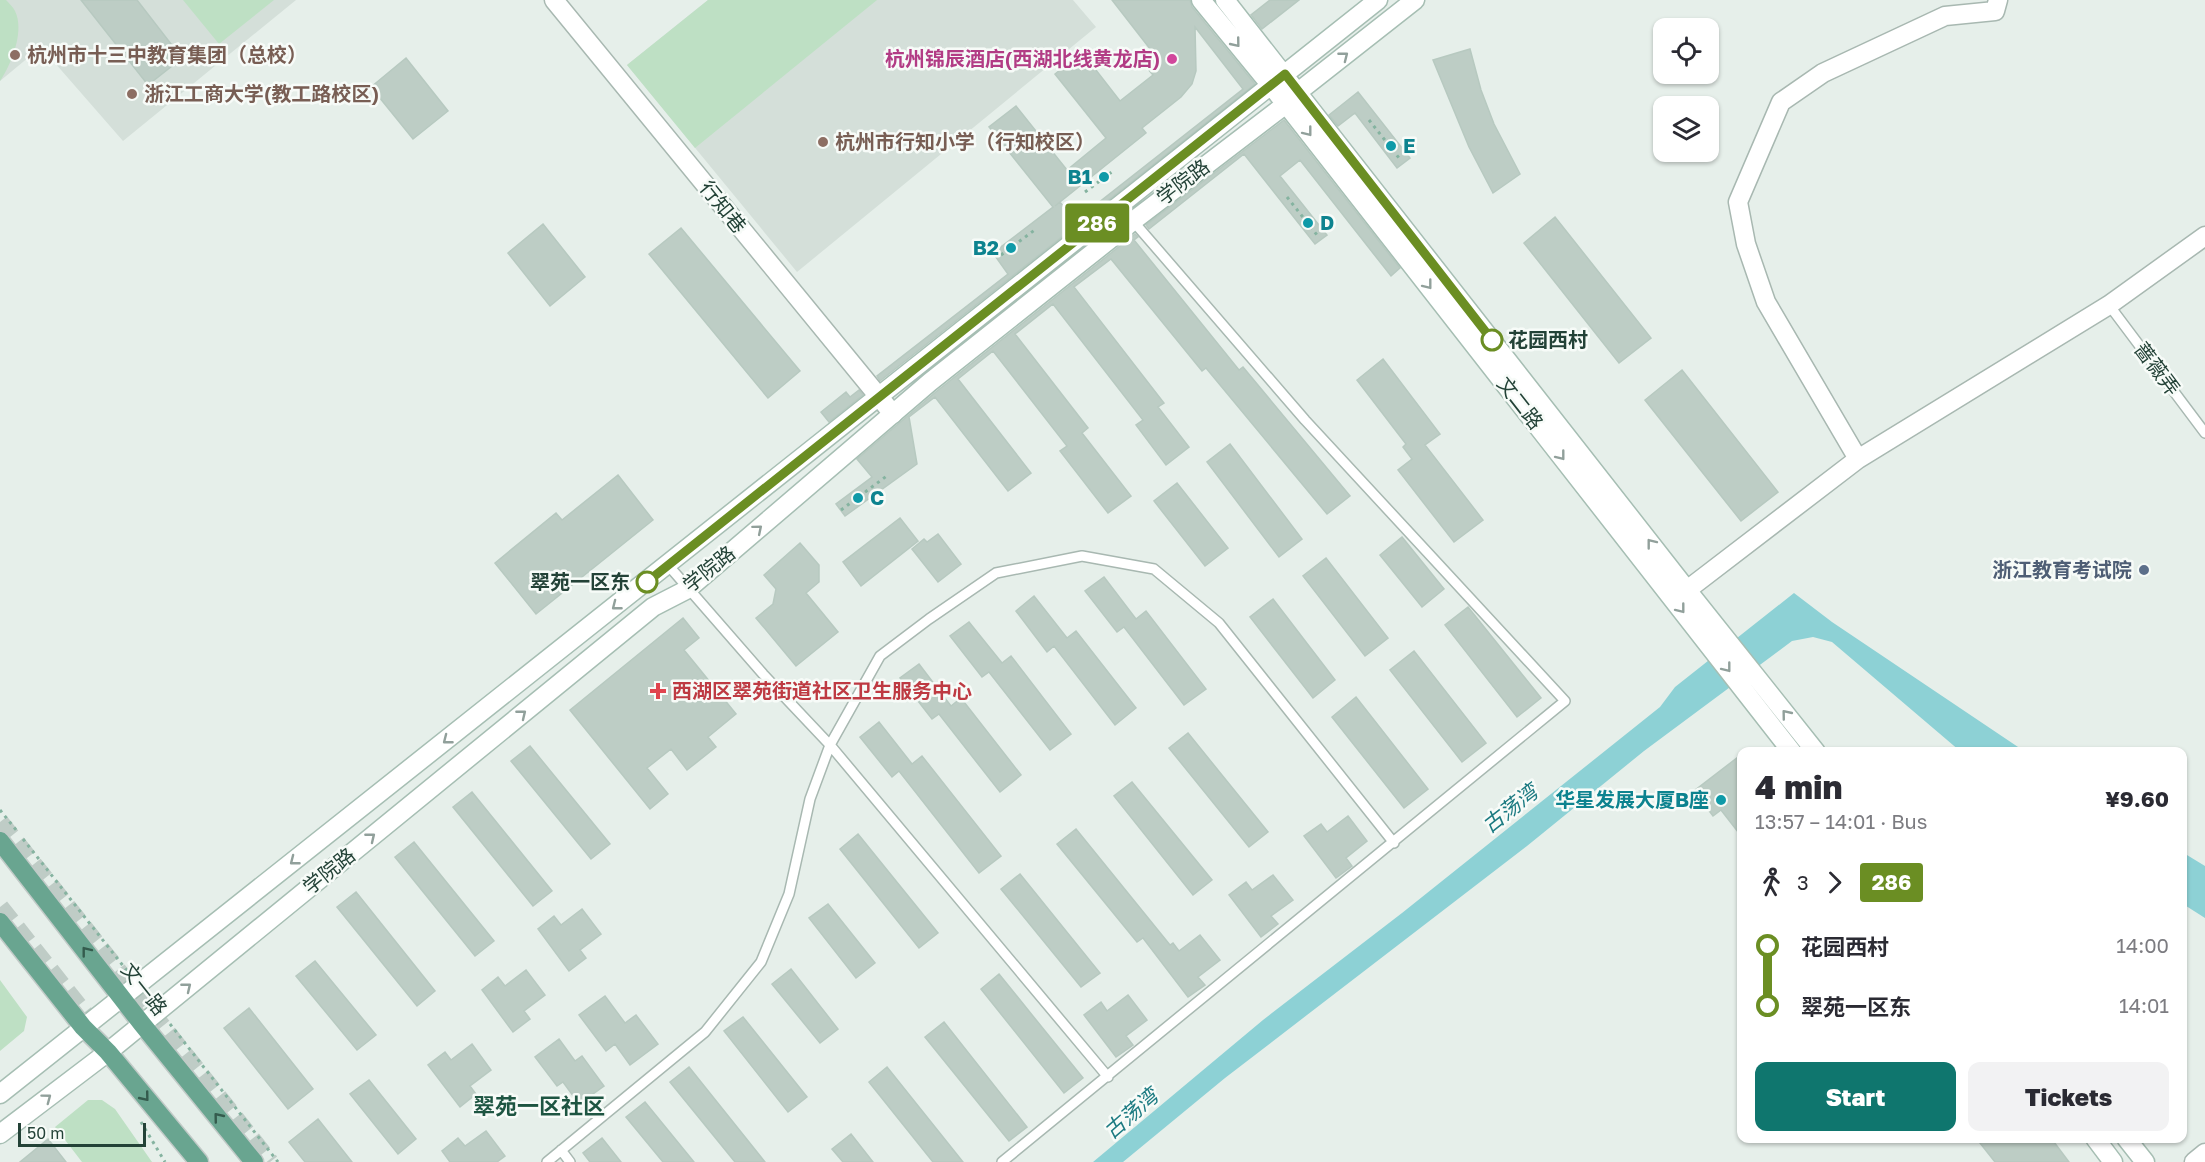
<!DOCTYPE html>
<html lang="en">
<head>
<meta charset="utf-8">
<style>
	body { margin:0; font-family:"Golos Text","Noto Sans SC",sans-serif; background:#f2f2f3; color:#2b2b33; height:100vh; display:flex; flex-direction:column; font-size:22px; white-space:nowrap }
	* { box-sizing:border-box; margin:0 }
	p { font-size:20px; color:#7c7c81 }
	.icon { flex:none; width:33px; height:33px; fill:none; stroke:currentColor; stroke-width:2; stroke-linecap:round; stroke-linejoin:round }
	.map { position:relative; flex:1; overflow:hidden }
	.details { position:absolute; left:1737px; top:747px; width:450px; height:396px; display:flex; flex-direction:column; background:#fff; border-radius:12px; box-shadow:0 2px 4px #0004 }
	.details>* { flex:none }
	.badge { padding:0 12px; border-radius:4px; font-size:21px; line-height:39px }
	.buttons { position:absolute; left:1653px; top:18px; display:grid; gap:12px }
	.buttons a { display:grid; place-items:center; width:66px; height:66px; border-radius:12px; background:#fff; box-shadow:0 2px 4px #0004; font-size:30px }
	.scale { position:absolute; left:18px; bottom:15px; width:128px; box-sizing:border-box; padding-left:6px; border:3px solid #234237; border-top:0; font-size:16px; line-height:21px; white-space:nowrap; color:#234237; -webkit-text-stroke:4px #f7fbf8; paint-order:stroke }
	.map>.badge { position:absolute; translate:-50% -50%; box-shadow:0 0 0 3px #fff }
	.legs { display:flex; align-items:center; gap:9px; height:66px; padding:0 18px; font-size:20px }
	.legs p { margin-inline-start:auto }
	.head { display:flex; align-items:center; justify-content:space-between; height:102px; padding:0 18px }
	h1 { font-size:33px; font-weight:800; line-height:45px }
	.button { display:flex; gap:12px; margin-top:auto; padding:12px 18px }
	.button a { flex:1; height:69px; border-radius:12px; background:#0f766e; color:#fff; font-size:24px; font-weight:800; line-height:69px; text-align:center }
	.button a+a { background:#f2f2f3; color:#2b2b33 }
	ul { padding:0 18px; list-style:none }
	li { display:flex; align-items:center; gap:21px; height:60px; font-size:22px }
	li i { display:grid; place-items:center; width:9px; height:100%; margin:0 8px; background:currentColor }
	li i::after { content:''; width:15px; height:15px; margin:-8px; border:4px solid; border-radius:50%; background:#fff }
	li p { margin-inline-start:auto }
	li:first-child i { background:linear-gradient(#0000 50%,currentColor 0) }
	li:last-child i { background:linear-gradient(currentColor 50%,#0000 0) }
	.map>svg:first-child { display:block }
	.built { fill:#d4dfd9 }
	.green { fill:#bee0c4 }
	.water { fill:#8dd1d5 }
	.building { fill:#bdcdc5; stroke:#b7c9c0; stroke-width:1.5; fill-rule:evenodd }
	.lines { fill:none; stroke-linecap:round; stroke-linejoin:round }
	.trunk-tunnel { stroke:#bfccc6; stroke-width:18; stroke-dasharray:18 9; stroke-linecap:butt }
	.service-casing { stroke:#a8b8b1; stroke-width:12 }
	.minor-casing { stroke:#a8b8b1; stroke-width:21 }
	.tertiary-casing { stroke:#a8b8b1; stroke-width:21 }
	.secondary-casing { stroke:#a6beb3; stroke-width:21 }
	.primary-casing { stroke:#c1cac7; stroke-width:21 }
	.path { stroke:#85b3a0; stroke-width:3; stroke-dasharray:3 4.5; stroke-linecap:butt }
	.service { stroke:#fff; stroke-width:9 }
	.minor { stroke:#fff; stroke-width:18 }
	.tertiary { stroke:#fff; stroke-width:18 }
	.secondary { stroke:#fff; stroke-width:18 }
	.primary { stroke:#69a590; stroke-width:18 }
	.oneway { stroke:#91a09b }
	.oneway2 { stroke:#345b4d }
	.line-1-casing { stroke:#fff; stroke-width:14 }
	.line-1 { stroke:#6b8e23; stroke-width:9 }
	.education-dot { fill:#8d6e63; stroke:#f7fbf8; stroke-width:2 }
	.hotel-dot { fill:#d1479c; stroke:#f7fbf8; stroke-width:2 }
	.culture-dot { fill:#0f9aa8; stroke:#f7fbf8; stroke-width:2 }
	.stop-1-dot { fill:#fff; stroke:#6b8e23; stroke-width:3 }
	.service-dot { fill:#5c6f8a; stroke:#f7fbf8; stroke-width:2 }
	.health-dot { fill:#e0444e; stroke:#f7fbf8; stroke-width:2 }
	.labels { text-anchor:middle; stroke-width:5; stroke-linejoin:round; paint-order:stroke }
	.education-label { font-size:20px; font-weight:bold; fill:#785e54; stroke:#f7fbf8; text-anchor:start }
	.hotel-label { font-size:20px; font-weight:bold; fill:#b23c85; stroke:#f7fbf8; text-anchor:end }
	.culture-label { font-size:20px; font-weight:bold; fill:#0d838f; stroke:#f7fbf8; text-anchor:start }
	.street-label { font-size:20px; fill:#234237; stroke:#f7fbf8 }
	.stop-label { font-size:20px; font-weight:bold; fill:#234237; stroke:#f7fbf8; text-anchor:start }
	.service-label { font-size:20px; font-weight:bold; fill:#4e5e75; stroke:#f7fbf8; text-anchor:end }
	.health-label { font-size:20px; font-weight:bold; fill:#be3a42; stroke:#f7fbf8; text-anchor:start }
	.water-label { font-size:21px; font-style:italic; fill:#1b7a81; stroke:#f7fbf8 }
	.quarter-label { font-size:22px; font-weight:bold; fill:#1e5542; stroke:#f7fbf8 }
</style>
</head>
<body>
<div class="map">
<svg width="2205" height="1162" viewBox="0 0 2205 1162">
	<rect width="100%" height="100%" fill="#e6efea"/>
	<path class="built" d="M0,0H296L123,141L41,47L0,81Z
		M708,0H1073L1096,27L797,272L627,65Z"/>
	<path class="green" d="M0,0H6C9,3 13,7 15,11C25,31 11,65 0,81Z
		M183,0H274L219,44Z
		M708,0H877L695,148L627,65Z
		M0,980L27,1017L24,1031L0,1051Z
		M88,1100H102L115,1109L152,1162H82L55,1127Z"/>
	<path class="water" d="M1794,593L1832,622L2024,751H1960L1832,642L1813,637L1792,641L1644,751L1527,846L1225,1078L1123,1162H1093L1263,1020L1402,913L1660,707L1675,687Z
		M2182,852L2205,866V918L2183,904Z"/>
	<path class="building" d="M81,0H137L182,58L148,85Z
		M1112,0H1190L1192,7L1255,84L880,381L877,376L1008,274L993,253L1053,207L989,127L1016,106L1067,170L1106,138L1055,74L1082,52L1120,101L1153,75L1143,63L1154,54ZM1195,27L1243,89L1075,221L1060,202L1055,206L1146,133L1142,128L1181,97L1192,84L1196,71Z
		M1270,0H1299L1262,29L1251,15Z
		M1470,49L1481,90L1494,124L1520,174L1493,193L1469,147L1433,60Z
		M406,58L448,111L413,139L371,87Z
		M1358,92L1410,158L1397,168L1355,113L1338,126L1329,115Z
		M1284,120L1400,268L1391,276L1300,160L1280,176L1327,235L1315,244L1244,154L1149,229L1146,225Z
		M1555,217L1651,338L1619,363L1524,243Z
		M543,224L585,277L550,306L508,253Z
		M681,228L800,371L768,398L649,254Z
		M1135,234L1138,237L1134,240L1239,370L1243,367L1350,496L1327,514L1206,368L1202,371L1111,259L1074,287L1164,403L1158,407L1189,447L1166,465L1136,425L1143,420L1053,304L1015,334L1088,428L1082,433L1131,496L1108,513L1060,451L1067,446L993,351L958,379L1031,473L1008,491L935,397L909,417L917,464L845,516L836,504L872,477L857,459L937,391Z
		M1383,359L1440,434L1425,445L1483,520L1454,542L1398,470L1412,459L1403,447L1406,444L1357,380Z
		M1682,370L1778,492L1741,521L1645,400Z
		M859,390L863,395L829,422L821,412L846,392L850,397Z
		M1230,444L1302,539L1279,557L1207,462Z
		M618,475L653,520L536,614L495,563L556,513L562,520Z
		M1177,483L1228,548L1205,566L1154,501Z
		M900,518L918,541L861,586L843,562Z
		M938,534L961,564L938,582L912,549L924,539L927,542Z
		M1402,537L1444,589L1422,607L1380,555Z
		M800,543L819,565V582L806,593L838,632L796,666L756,618L773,604L776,589L764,575Z
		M1326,558L1388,638L1365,656L1303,576Z
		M1104,577L1136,619L1146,611L1206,689L1184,705L1124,627L1117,632L1085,591Z
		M1034,596L1067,638L1076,631L1136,708L1115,725L1054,646L1047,652L1016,611Z
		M1273,599L1335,680L1313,698L1250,617Z
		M1468,607L1541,698L1517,717L1445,625Z
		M683,618L699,638L684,650L736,714L708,737L716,747L687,770L671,749L647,768L668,794L650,809L570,710Z
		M969,622L1002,663L1011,656L1071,734L1050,750L989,672L982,677L950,636Z
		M1414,651L1486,743L1462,762L1390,670Z
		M919,664L951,706L961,698L1021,775L1000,792L939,714L932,719L900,678Z
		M1356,697L1428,789L1404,808L1332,717Z
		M879,722L912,764L922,756L1001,856L979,873L899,771L892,777L860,737Z
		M1188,733L1268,832L1249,847L1169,748Z
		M530,746L610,844L591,859L511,761Z
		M1742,754V837L1721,810L1713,816L1694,791Z
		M1132,782L1212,880L1193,895L1114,796Z
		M472,792L552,891L533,906L453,807Z
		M1348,816L1367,841L1346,858L1352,866L1336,878L1304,836L1321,824L1327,832Z
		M1076,829L1170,945L1173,943L1179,951L1200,935L1220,960L1198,977L1205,985L1188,997L1143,938L1137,942L1057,844Z
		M858,834L938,933L919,948L840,849Z
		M414,842L494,941L475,956L395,857Z
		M1020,874L1100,973L1081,987L1001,889Z
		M1273,875L1293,900L1271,916L1278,924L1261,937L1229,895L1246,882L1252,890Z
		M356,892L435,991L417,1006L337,907Z
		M828,904L875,963L856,978L809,918Z
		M582,909L601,934L580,950L586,958L569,971L538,929L554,916L561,925Z
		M315,961L376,1035L357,1050L296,976Z
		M791,969L838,1029L820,1043L772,984Z
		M526,970L545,995L524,1011L530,1019L513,1032L482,990L498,977L505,986Z
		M999,974L1083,1078L1064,1093L981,989Z
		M1128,995L1147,1020L1126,1036L1133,1045L1116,1057L1084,1015L1101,1002L1107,1011Z
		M605,996L625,1023L636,1015L658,1044L630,1065L615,1044L606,1051L579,1015Z
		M249,1008L313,1089L288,1109L224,1028Z
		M743,1017L807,1097L788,1112L724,1031Z
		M944,1022L1027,1127L1009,1141L925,1037Z
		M559,1039L575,1061L582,1056L604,1086L579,1104L563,1082L557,1086L535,1057Z
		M472,1044L491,1070L470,1086L476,1094L460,1107L428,1065L445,1052L451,1060Z
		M689,1067L765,1162H735L670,1082Z
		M887,1067L963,1162H933L869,1082Z
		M369,1080L416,1139L398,1154L350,1094Z
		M645,1102L694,1162H663L626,1117Z
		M318,1119L352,1162H305L289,1142Z
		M486,1131L505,1156L497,1162H450L442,1151L458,1138L465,1146Z
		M851,1134L873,1162H843L832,1149Z
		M602,1138L621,1162H590L583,1153Z
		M1976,1138H2051L2069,1162H1995Z
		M48,1139L66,1162H20Z"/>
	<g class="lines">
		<path class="trunk-tunnel" d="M0,822L270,1162
			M0,907L100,1033"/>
		<g class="service-casing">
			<path id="service" d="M2109,305L2205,433
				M668,565L763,674L830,745L1108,1077
				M561,1150L570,1162
				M547,1162L705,1032L761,962L789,894L810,799L830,745L880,656L929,619L996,573L1082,556L1154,569L1219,623L1394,843
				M1002,1162L1565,701L1305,420L1133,221"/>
		</g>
		<g class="minor-casing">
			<path id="minor" d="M554,0L893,414
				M1858,459L1766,302L1746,244L1738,202L1781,102L1823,73L1945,16L1995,11L1998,0
				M1687,590L1858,459L2109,305L2205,236"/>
		</g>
		<g class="tertiary-casing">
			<path id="tertiary" d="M2194,1162L2205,1153"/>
		</g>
		<g class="secondary-casing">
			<path id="secondary" d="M1201,0L1286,104L1792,752
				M1225,0L1687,590L1816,752
				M0,1094L1378,0
				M0,1134L108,1052L653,607L688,589L930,382L1133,221L1286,104L1298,92L1415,0
				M2095,1138L2113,1162
				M2126,1138L2145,1162"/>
		</g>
		<g class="primary-casing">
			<path id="primary" d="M0,841L142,1024L254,1162
				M0,922L83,1027L108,1052L199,1162"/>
		</g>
		<path class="path" d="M1369,120L1399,158
			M1085,192L1113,171
			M1287,197L1317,235
			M1001,255L1036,229
			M841,510L888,475
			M0,810L17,831
			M23,839L128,972
			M170,1024L278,1162
			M141,1122L165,1162"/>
		<use href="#service" class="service"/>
		<use href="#minor" class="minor"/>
		<use href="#tertiary" class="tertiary"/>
		<use href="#secondary" class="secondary"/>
		<use href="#primary" class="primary"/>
	</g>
	<defs><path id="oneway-chevron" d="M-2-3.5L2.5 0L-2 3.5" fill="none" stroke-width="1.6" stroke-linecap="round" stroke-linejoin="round" transform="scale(1.5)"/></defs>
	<g class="oneway">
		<use href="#oneway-chevron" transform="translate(1236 43) rotate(51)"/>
		<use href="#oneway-chevron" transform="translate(1344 56) rotate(-38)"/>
		<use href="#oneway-chevron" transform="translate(1308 132) rotate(52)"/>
		<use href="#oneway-chevron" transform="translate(1428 285) rotate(52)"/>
		<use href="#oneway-chevron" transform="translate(1561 456) rotate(52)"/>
		<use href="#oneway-chevron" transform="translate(758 529) rotate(-40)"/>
		<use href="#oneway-chevron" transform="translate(1651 543) rotate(-128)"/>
		<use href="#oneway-chevron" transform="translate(616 606) rotate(142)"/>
		<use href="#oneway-chevron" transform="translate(1681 609) rotate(52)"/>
		<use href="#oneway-chevron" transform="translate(1727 668) rotate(52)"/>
		<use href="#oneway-chevron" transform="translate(522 714) rotate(-39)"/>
		<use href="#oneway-chevron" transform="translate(1786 714) rotate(-129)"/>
		<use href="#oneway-chevron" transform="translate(447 740) rotate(142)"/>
		<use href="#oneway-chevron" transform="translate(371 837) rotate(-39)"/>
		<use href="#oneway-chevron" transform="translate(294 861) rotate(142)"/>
		<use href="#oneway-chevron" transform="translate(187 987) rotate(-39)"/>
		<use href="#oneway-chevron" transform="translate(47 1098) rotate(-37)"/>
	</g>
	<g class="oneway2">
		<use href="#oneway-chevron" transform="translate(86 951) rotate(-128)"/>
		<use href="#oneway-chevron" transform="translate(145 1097) rotate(51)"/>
		<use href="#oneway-chevron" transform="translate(218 1117) rotate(-129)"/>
	</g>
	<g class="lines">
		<g class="line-1-casing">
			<path id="line-1" d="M647,582L1285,74L1492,340"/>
		</g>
		<use href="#line-1" class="line-1"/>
	</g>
	<g class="education-dot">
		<circle cx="15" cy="55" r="6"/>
		<circle cx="132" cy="94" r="6"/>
		<circle cx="823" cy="142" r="6"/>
	</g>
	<circle class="hotel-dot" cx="1172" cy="59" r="6"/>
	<g class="culture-dot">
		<circle cx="1391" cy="146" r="6"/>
		<circle cx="1104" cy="177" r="6"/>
		<circle cx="1308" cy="223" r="6"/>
		<circle cx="1011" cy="248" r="6"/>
		<circle cx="858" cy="498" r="6"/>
		<circle cx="1721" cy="800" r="6"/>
	</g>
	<g class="stop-1-dot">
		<circle cx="1492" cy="340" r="10"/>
		<circle cx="647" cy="582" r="10"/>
	</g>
	<circle class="service-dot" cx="2144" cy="570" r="6"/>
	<path class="health-dot" d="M655 682h6v6h6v6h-6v6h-6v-6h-6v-6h6z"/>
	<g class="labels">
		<g class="education-label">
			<text x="27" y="62">杭州市十三中教育集团（总校）</text>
			<text x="144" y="101">浙江工商大学(教工路校区)</text>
			<text x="835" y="149">杭州市行知小学（行知校区）</text>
		</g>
		<g class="hotel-label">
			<text x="1160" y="66">杭州锦辰酒店(西湖北线黄龙店)</text>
		</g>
		<g class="culture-label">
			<text x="1403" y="153">E</text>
			<text x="1092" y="184" text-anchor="end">B1</text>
			<text x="1320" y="230">D</text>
			<text x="999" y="255" text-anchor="end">B2</text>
			<text x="870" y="505">C</text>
			<text x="1709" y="807" text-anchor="end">华星发展大厦B座</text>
		</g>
		<g class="street-label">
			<text transform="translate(1183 182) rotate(-37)" y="7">学院路</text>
			<text transform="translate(723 207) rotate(51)" y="7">行知巷</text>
			<text transform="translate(2157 369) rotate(53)" y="7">蔷薇弄</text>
			<text transform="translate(1520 403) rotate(52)" y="7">文二路</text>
			<text transform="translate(709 569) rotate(-39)" y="7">学院路</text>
			<text transform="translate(329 871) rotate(-39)" y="7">学院路</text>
			<text transform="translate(144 989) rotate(52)" y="7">文一路</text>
		</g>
		<g class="stop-label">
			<text x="1508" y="347">花园西村</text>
			<text x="630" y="589" text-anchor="end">翠苑一区东</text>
		</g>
		<g class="service-label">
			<text x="2132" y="577">浙江教育考试院</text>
		</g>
		<g class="health-label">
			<text x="672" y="698">西湖区翠苑街道社区卫生服务中心</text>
		</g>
		<g class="water-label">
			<text transform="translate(1510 809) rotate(-38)" y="7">古荡湾</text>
			<text transform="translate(1131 1114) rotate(-41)" y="7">古荡湾</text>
		</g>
		<g class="quarter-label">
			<text x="539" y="1114">翠苑一区社区</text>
		</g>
	</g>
</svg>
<div class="buttons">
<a><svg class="icon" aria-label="locate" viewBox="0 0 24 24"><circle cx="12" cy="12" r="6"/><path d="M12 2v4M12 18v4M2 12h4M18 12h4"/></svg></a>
<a><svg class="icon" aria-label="layers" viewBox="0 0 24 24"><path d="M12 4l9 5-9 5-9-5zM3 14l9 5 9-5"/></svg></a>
</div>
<div class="scale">50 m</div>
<b class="badge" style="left:1097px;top:223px;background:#6b8e23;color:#fff">286</b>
<section class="details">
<div class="head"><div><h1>4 min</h1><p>13:57 – 14:01 · Bus</p></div><b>¥9.60</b></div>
<div class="legs"><svg class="icon" aria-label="walk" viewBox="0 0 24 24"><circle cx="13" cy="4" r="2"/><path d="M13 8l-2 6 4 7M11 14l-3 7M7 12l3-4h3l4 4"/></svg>3<svg class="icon" aria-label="forward" viewBox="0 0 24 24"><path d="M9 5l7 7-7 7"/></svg><b class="badge" style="background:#6b8e23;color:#fff">286</b></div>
<ul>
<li><i style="color:#6b8e23"></i><b>花园西村</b><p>14:00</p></li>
<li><i style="color:#6b8e23"></i><b>翠苑一区东</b><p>14:01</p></li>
</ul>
<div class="button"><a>Start</a><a>Tickets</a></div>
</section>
</div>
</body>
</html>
